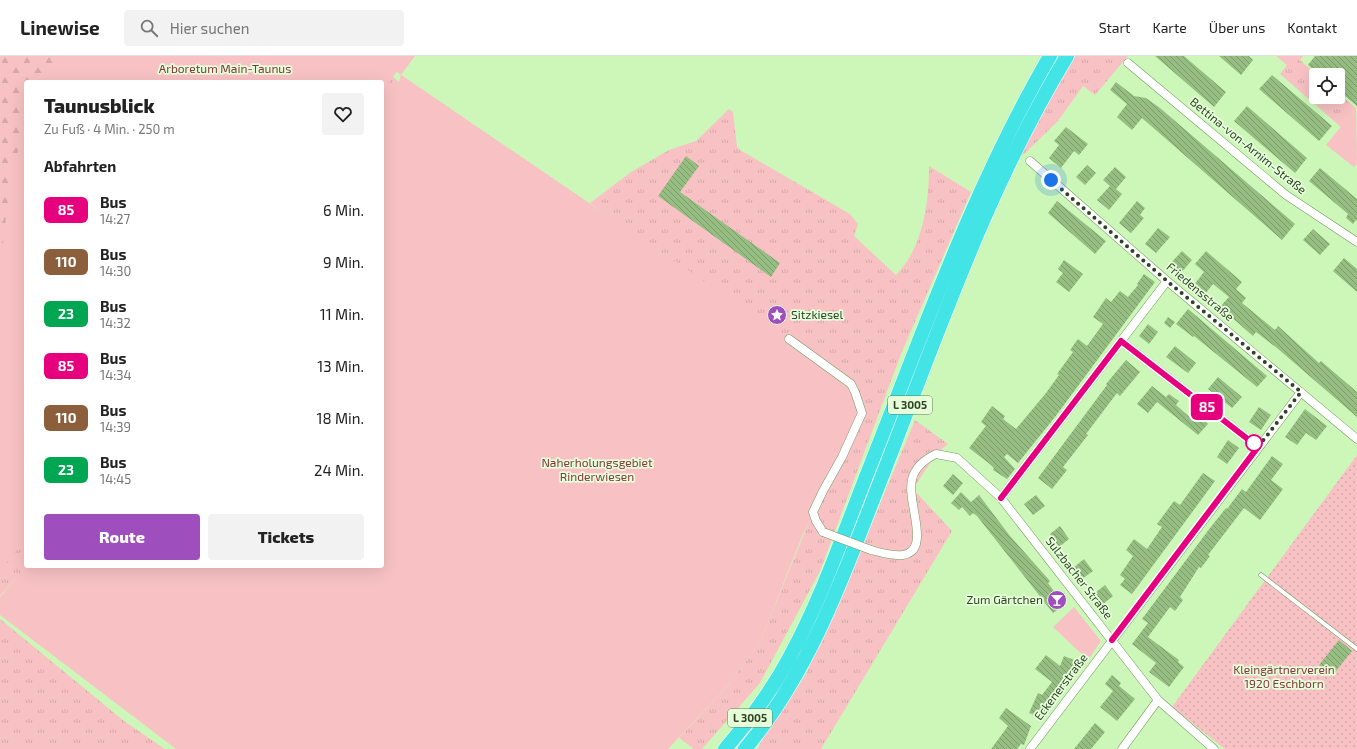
<!DOCTYPE html>
<html lang="de">
<head>
<meta charset="utf-8">
<style>
	body { margin:0; font-family:"Exo 2",sans-serif; background:#f2f2f2; color:#222; height:100vh; display:flex; flex-direction:column; font-size:15px; white-space:nowrap }
	* { box-sizing:border-box; margin:0 }
	p { font-size:13px; color:#767676 }
	.icon { flex:none; width:22px; height:22px; fill:none; stroke:currentColor; stroke-width:2; stroke-linecap:round; stroke-linejoin:round }
	.map { position:relative; flex:1; overflow:hidden }
	.side { position:absolute; left:24px; top:24px; width:360px; height:488px; display:flex; flex-direction:column; background:#fff; border-radius:4px; box-shadow:0 4px 16px #0002 }
	.side>* { flex:none }
	.badge { padding:0 8px; border-radius:6px; font-size:14px; line-height:26px }
	.tools { position:absolute; left:1309px; top:12px; display:grid; gap:8px }
	.tools a { display:grid; place-items:center; width:36px; height:36px; border-radius:4px; background:#fff; box-shadow:0 4px 16px #0002; font-size:20px }
	.you { position:absolute; width:20px; height:20px; margin:-10px; border:3px solid #fff; border-radius:50%; background:#1a73e8; box-shadow:0 0 0 6px #1a73e833 }
	.map>.badge { position:absolute; translate:-50% -50%; box-shadow:0 0 0 2px #fff }
	h2 { padding:0 20px; font-size:15px; line-height:36px }
	.round { display:grid; place-items:center; flex:none; width:42px; height:42px; border-radius:4px; background:#f2f2f2 }
	.summary { display:flex; align-items:center; justify-content:space-between; height:68px; padding:0 20px }
	h1 { font-size:19px; font-weight:800; line-height:30px }
	.button { display:flex; gap:8px; margin-top:auto; padding:8px 20px }
	.button a { flex:1; height:46px; border-radius:4px; background:#9f4ebe; color:#fff; font-size:16px; font-weight:800; line-height:46px; text-align:center }
	.button a+a { background:#f2f2f2; color:#222 }
	ul { padding:0; list-style:none }
	li { display:flex; align-items:center; gap:12px; height:52px; padding:0 20px }
	li div { flex:1 }
	li b { display:block; font-size:15px }
	li em { font-style:normal }
	li .badge { min-width:44px; font-weight:700; text-align:center }
	header { display:flex; align-items:center; gap:24px; box-sizing:border-box; height:56px; padding:0 20px; background:#fff; border-bottom:1px solid #e0e0e0 }
	header strong { font-size:19px }
	nav { display:flex; gap:22px; margin-inline-start:auto; font-size:14px }
	.search { width:280px; height:36px; background:#f2f2f2; display:flex; align-items:center; gap:10px; box-sizing:border-box; padding:0 14px; border-radius:4px; color:#767676; font-size:15px }
	.map>svg:first-child { display:block }
	.grass { fill:url(#grass-tufts) }
	.forest { fill:url(#forest-firs) }
	.park { fill:#f8c2c4 }
	.garden { fill:url(#garden-dots) }
	.building { fill:url(#building-back-hatch) }
	.lines { fill:none; stroke-linecap:round; stroke-linejoin:round }
	.service-casing { stroke:#739a60; stroke-width:5 }
	.minor-casing { stroke:#739a60; stroke-width:9 }
	.trunk-casing { stroke:#fff; stroke-width:15 }
	.service { stroke:#fff; stroke-width:4 }
	.minor { stroke:#fff; stroke-width:8 }
	.trunk { stroke:#42e4e6; stroke-width:14 }
	.minor-bridge-casing { stroke:#739a60; stroke-width:9; stroke-linecap:butt }
	.minor-bridge { stroke:#fff; stroke-width:8 }
	.line-casing { stroke:#fff; stroke-width:9 }
	.line { stroke:#e6007e; stroke-width:6 }
	.walk { stroke:#314229; stroke-width:4; stroke-dasharray:0 7.2 }
	.stop-dot { fill:#fff; stroke:#e6007e; stroke-width:2 }
	.labels { text-anchor:middle; stroke-width:3.5; stroke-linejoin:round; paint-order:stroke }
	.shield { fill:#e5ffd9; stroke:#677b5e; stroke-width:1 }
	.shield-label { font-size:11px; font-weight:bold; fill:#314229 }
	.park-label { font-size:12px; fill:#87353e; stroke:#e5ffd9 }
	.street-label { font-size:12px; fill:#314229; stroke:#e5ffd9 }
	.poi-label { font-size:12px; fill:#314229; stroke:#e5ffd9; text-anchor:start }
</style>
</head>
<body>
<header>
<strong>Linewise</strong>
<div class="search"><svg class="icon" aria-label="search" viewBox="0 0 24 24"><circle cx="10" cy="10" r="6"/><path d="M15 15l6 6"/></svg>Hier suchen</div>
<nav><a>Start</a><a>Karte</a><a>Über uns</a><a>Kontakt</a></nav>
</header>
<div class="map">
<svg width="1357" height="693" viewBox="0 0 1357 693">
	<defs>
		<pattern id="grass-tufts" width="24" height="20" patternUnits="userSpaceOnUse"><rect width="24" height="20" fill="#f8c2c4"/><path d="M3 7l-1-3M5 7V3M7 7l1-3M15 17l-1-3M17 17v-4M19 17l1-3" fill="none" stroke="#d5a8a8"/></pattern>
		<pattern id="forest-firs" width="22" height="20" patternUnits="userSpaceOnUse"><rect width="22" height="20" fill="#f8c2c4"/><path d="M5 1l3.5 6h-7zM16 11l3.5 6h-7z" fill="#d5a8a8"/></pattern>
		<pattern id="garden-dots" width="8" height="8" patternUnits="userSpaceOnUse"><rect width="8" height="8" fill="#f8c2c4"/><path d="M2 2h.1M6 6h.1" fill="none" stroke="#d5a8a8" stroke-width="1.8" stroke-linecap="round"/></pattern>
		<pattern id="building-back-hatch" width="6" height="6" patternUnits="userSpaceOnUse"><rect width="6" height="6" fill="#96be82"/><path d="M-1 5l2 2M0 0l6 6M5-1l2 2" fill="none" stroke="#7b9c6a"/></pattern>
	</defs>
	<rect width="100%" height="100%" fill="#ccf7b8"/>
	<path class="grass" d="M368,0L399,26L401,19L618,168L590,147L631,116L669,94L696,85L729,53L733,56L737,91L740,94L850,158L858,168L854,180L896,219C923,192 929,147 929,110L971,136L901,298L820,515L760,627L702,693H694L679,682L730,627L760,586L813,456L654,507L15,523L0,540V438L26,403V510H382V26Z
		M1075,0H1128L1095,39L1083,30L1058,65L1021,101V91Z
		M1276,0H1303L1300,4L1317,19L1316,41H1338V37L1356,52L1341,71L1280,18L1287,9Z
		M915,364L948,388L936,398L913,433L952,475L821,693H758L760,687L806,618L819,585L843,537Z
		M0,563L124,665L165,693H0Z"/>
	<path class="forest" d="M0,0H285L266,26H26V403L0,438Z
		M374,0H415L401,19Z"/>
	<path class="park" d="M56,0H409L382,35V26H46Z
		M401,19L789,283L847,325L862,357L803,478L760,586L730,627L668,693H176L0,559V541L26,510H382V49L399,27Z
		M1356,52L1357,108L1354,111L1326,89Z
		M26,76V483L0,515V213L12,110Z
		M1074,551L1101,585L1088,604L1053,571Z"/>
	<path class="garden" d="M1357,399V693H1225L1172,651Z"/>
	<path class="building" d="M1155,0H1184L1226,36L1214,51Z
		M1219,0H1249L1253,4L1241,19Z
		M1315,0H1357V50L1338,34V19H1320L1308,9Z
		M1272,19L1332,70L1319,85L1259,33Z
		M1116,26L1134,40L1146,42L1160,52L1295,168L1282,184L1142,62L1132,74L1117,61L1127,48L1110,34Z
		M1247,50L1307,102L1295,117L1234,65Z
		M1066,71L1088,88L1079,99L1074,95L1061,112L1049,102L1059,89L1054,85Z
		M686,100L699,110L680,136L780,207L771,221L658,140Z
		M1087,109L1096,117L1085,129L1076,121Z
		M1115,111L1126,121L1116,133L1122,138L1109,154L1097,144L1110,130L1103,124Z
		M1320,112L1357,143V165L1356,164L1353,168L1346,162L1348,158L1309,125Z
		M1057,145L1106,185L1095,198L1048,157Z
		M1137,145L1145,152L1140,159L1144,162L1131,177L1119,167Z
		M1158,172L1170,181L1156,197L1145,188Z
		M1313,173L1330,188L1320,199L1303,184Z
		M1182,195L1192,204L1180,218L1169,209Z
		M1206,195L1242,226L1236,233L1246,242L1242,247L1275,274L1278,270L1319,307L1321,305L1357,336V361L1277,292L1256,276L1253,280L1220,251L1229,241L1213,228L1205,238L1194,229L1204,216L1195,208Z
		M1344,202L1357,213V236L1333,215Z
		M1064,204L1083,218L1069,236L1056,226L1063,217L1058,213Z
		M1144,218L1155,226L1055,361L1018,407L1007,398L1004,401L1015,413L1007,423L993,414L994,412L991,409L969,392L986,370L981,366L992,350L1005,360L1003,363L1016,373L1046,337L1059,319L1057,318L1073,296L1070,294L1078,283L1087,290L1103,268L1093,261L1106,242L1111,246L1120,235L1128,241L1138,229L1137,228Z
		M1188,253L1267,320L1257,331L1194,280L1193,281L1176,268Z
		M1168,261L1175,266L1170,272L1164,267Z
		M1148,268L1158,276L1149,288L1139,280Z
		M1175,290L1196,307L1188,317L1166,301Z
		M1126,304L1140,316L1120,340L1117,337L1086,378L1088,379L1063,411L1067,414L1052,433L1038,422L1107,329L1106,328Z
		M1218,321L1242,341L1232,352L1208,333Z
		M1152,330L1166,341L1169,338L1179,345L1176,349L1194,365L1199,360L1208,368L1198,379L1157,346L1148,357L1137,348Z
		M1259,351L1271,359L1261,374L1249,366Z
		M1305,353L1327,370L1316,384L1306,377L1297,389L1285,381Z
		M1228,384L1239,392L1227,408L1217,401Z
		M1272,400L1283,408L1271,424L1283,433L1260,464L1244,452L1208,499L1210,500L1201,512L1199,511L1180,541L1183,544L1175,555L1170,551L1148,581L1179,604L1178,606L1184,611L1169,631L1149,616L1156,607L1132,588L1148,567L1142,563L1210,472L1226,452L1227,453L1242,433L1246,436Z
		M1203,417L1215,425L1132,538L1120,529L1125,523L1120,519L1133,500L1126,494L1134,483L1147,493L1162,471L1157,468L1174,445L1180,449Z
		M953,418L963,427L953,439L943,430Z
		M961,436L971,446L979,439L1010,480L1050,525L1048,527L1064,549L1053,557L977,460L973,457L970,460L962,451L959,454L951,447Z
		M1036,439L1045,450L1033,459L1024,448Z
		M1060,470L1069,483L1059,491L1050,478Z
		M1084,503L1093,515L1082,523L1073,512Z
		M1105,529L1113,540L1103,548L1095,537Z
		M1339,584L1352,595L1332,620L1319,609Z
		M1046,599L1060,610L1064,600L1079,606L1071,626L1069,625L1048,652L1043,663L1029,657L1038,637L1042,639L1052,626L1035,613Z
		M1112,619L1121,627L1119,630L1135,643L1117,665L1100,651L1113,635L1105,628Z
		M1006,652L1031,670L1024,689L1021,688L1017,693H991L1008,670L999,662Z
		M1095,667L1105,676L1091,693H1074Z"/>
	<g class="lines">
		<g class="service-casing">
			<path id="service" d="M1261,519L1357,593"/>
		</g>
		<g class="minor-casing">
			<path id="minor" d="M1128,7L1286,139L1357,186
				M1030,105L1167,225L1357,383
				M789,283L851,328L855,336L862,357L842,401L823,435L813,456L816,465L823,476
				M1121,285L1258,391
				M1001,442L1167,225
				M871,494C890,499 918,508 917,478C916,445 896,417 936,398L957,402L1001,442L1158,644L1214,693
				M1030,693L1301,336
				M1122,693L1158,644"/>
		</g>
		<g class="trunk-casing">
			<path id="trunk" d="M725,693C749,665 772,634 789,602C822,542 844,476 869,413C924,274 974,130 1050,0
				M745,693C811,614 844,518 881,423C937,280 987,132 1067,0"/>
		</g>
		<use href="#service" class="service"/>
		<use href="#minor" class="minor"/>
		<use href="#trunk" class="trunk"/>
		<g class="minor-bridge-casing">
			<path id="minor-bridge" d="M823,476L871,494"/>
		</g>
		<use href="#minor-bridge" class="minor-bridge"/>
	</g>
	<g class="lines">
		<g class="line-casing">
			<path id="line" d="M1001,442L1121,285L1258,391L1112,584"/>
		</g>
		<use href="#line" class="line"/>
		<path class="walk" d="M1051,124L1167,225L1301,336L1258,391L1254,387"/>
	</g>
	<defs>
		<g id="sight-disc" transform="scale(1)"><circle r="9.5" fill="#9f4ebe" stroke="#e5ffd9"/><path d="M0-6L1.8-2.2L6-1.7L2.9 1.2L3.7 5.4L0 3.3L-3.7 5.4L-2.9 1.2L-6-1.7L-1.8-2.2Z" fill="#fff"/></g>
		<g id="bar-disc" transform="scale(1)"><circle r="9.5" fill="#9f4ebe" stroke="#e5ffd9"/><path d="M-6-5H6L.8 .8V4.5H3.5V6h-7V4.5H-.8V.8Z" fill="#fff"/></g>
	</defs>
	<g fill-rule="evenodd">
		<use href="#sight-disc" x="777" y="259"/>
		<use href="#bar-disc" x="1057" y="544"/>
	</g>
	<circle class="stop-dot" cx="1254" cy="387" r="8"/>
	<g class="labels">
		<g class="shield">
			<rect x="888" y="340" width="44" height="18" rx="3"/>
			<rect x="728" y="653" width="44" height="18" rx="3"/>
		</g>
		<g class="shield-label">
			<text x="910" y="353">L 3005</text>
			<text x="750" y="666">L 3005</text>
		</g>
		<g class="park-label">
			<text x="225" y="17">Arboretum Main-Taunus</text>
			<text x="597" y="411">Naherholungsgebiet<tspan x="597" dy="14">Rinderwiesen</tspan></text>
			<text x="1284" y="618">Kleingärtnerverein<tspan x="1284" dy="14">1920 Eschborn</tspan></text>
		</g>
		<g class="street-label">
			<text transform="translate(1248 90) rotate(39)" y="4">Bettina-von-Arnim-Straße</text>
			<text transform="translate(1200 236) rotate(40)" y="4">Friedensstraße</text>
			<text transform="translate(1079 522) rotate(52)" y="4">Sulzbacher Straße</text>
			<text transform="translate(1061 631) rotate(-53)" y="4">Eckenerstraße</text>
		</g>
		<g class="poi-label">
			<text x="791" y="263">Sitzkiesel</text>
			<text x="1043" y="548" text-anchor="end">Zum Gärtchen</text>
		</g>
	</g>
</svg>
<div class="tools">
<a><svg class="icon" aria-label="locate" viewBox="0 0 24 24"><circle cx="12" cy="12" r="6"/><path d="M12 2v4M12 18v4M2 12h4M18 12h4"/></svg></a>
</div>
<div class="you" style="left:1051px;top:124px"></div>
<b class="badge" style="left:1207px;top:351px;background:#e6007e;color:#fff">85</b>
<section class="side">
<div class="summary"><div><h1>Taunusblick</h1><p>Zu Fuß · 4 Min. · 250 m</p></div><a class="round"><svg class="icon" aria-label="heart" viewBox="0 0 24 24"><path d="M12 20l-8-8c-3-5 5-10 8-4 3-6 11-1 8 4z"/></svg></a></div>
<h2>Abfahrten</h2>
<ul>
<li><span class="badge" style="background:#e6007e;color:#fff">85</span><div><b>Bus</b><p>14:27</p></div><em>6 Min.</em></li>
<li><span class="badge" style="background:#8b5e3c;color:#fff">110</span><div><b>Bus</b><p>14:30</p></div><em>9 Min.</em></li>
<li><span class="badge" style="background:#00a651;color:#fff">23</span><div><b>Bus</b><p>14:32</p></div><em>11 Min.</em></li>
<li><span class="badge" style="background:#e6007e;color:#fff">85</span><div><b>Bus</b><p>14:34</p></div><em>13 Min.</em></li>
<li><span class="badge" style="background:#8b5e3c;color:#fff">110</span><div><b>Bus</b><p>14:39</p></div><em>18 Min.</em></li>
<li><span class="badge" style="background:#00a651;color:#fff">23</span><div><b>Bus</b><p>14:45</p></div><em>24 Min.</em></li>
</ul>
<div class="button"><a>Route</a><a>Tickets</a></div>
</section>
</div>
</body>
</html>
